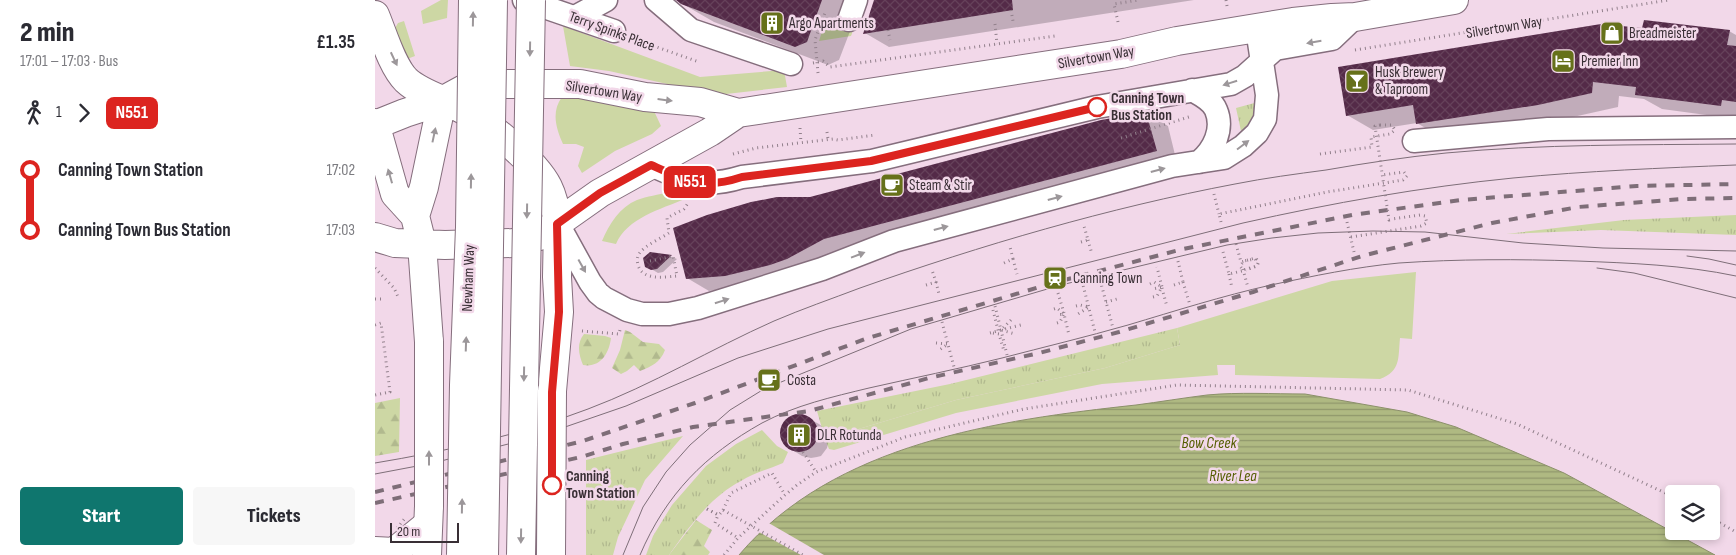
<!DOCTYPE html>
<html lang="en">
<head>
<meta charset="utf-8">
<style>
	body { margin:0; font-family:"Sofia Sans Condensed",sans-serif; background:#f7f7f7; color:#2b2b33; height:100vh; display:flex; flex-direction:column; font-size:19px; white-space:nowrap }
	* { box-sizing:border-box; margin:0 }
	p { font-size:16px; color:#7c7c81 }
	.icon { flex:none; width:28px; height:28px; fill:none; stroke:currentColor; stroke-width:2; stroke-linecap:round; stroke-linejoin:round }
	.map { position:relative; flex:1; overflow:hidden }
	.panel { display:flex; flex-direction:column; background:#fff; width:375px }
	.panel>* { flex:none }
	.badge { padding:0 10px; border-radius:8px; font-size:18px; line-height:32px }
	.controls { position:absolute; left:1290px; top:485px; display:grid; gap:10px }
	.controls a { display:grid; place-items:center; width:55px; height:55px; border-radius:5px; background:#fff; box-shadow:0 2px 8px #0003; font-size:25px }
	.scale { position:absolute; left:15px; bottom:12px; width:69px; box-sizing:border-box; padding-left:5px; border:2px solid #392f35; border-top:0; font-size:14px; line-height:18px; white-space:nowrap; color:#392f35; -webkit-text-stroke:4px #f2d8e9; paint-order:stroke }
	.map>.badge { position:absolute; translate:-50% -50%; box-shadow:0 0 0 2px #fff }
	.legs { display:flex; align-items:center; gap:8px; height:55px; padding:0 20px; font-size:16px }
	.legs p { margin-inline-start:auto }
	.overview { display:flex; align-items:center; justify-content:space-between; height:85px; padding:0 20px }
	h1 { font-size:28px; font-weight:800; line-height:38px }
	.action { display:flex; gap:10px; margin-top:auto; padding:10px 20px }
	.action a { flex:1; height:58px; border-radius:5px; background:#0f766e; color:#fff; font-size:20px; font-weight:800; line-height:58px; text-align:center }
	.action a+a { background:#f7f7f7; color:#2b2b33 }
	ul { padding:0 20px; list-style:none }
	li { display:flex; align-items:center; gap:18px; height:60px; font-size:19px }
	li i { display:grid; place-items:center; width:8px; height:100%; margin:0 6px; background:currentColor }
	li i::after { content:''; width:12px; height:12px; margin:-6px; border:4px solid; border-radius:50%; background:#fff }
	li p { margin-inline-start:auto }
	li:first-child i { background:linear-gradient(#0000 50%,currentColor 0) }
	li:last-child i { background:linear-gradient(currentColor 50%,#0000 0) }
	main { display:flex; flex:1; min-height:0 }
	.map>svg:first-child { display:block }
	.grass { fill:url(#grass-tufts) }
	.forest { fill:url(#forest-firs) }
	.garden { fill:#cdd7a4 }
	.water { fill:url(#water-rules); stroke:#8c906b }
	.pier { fill:#f2d8e9 }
	.shadow { fill:#0003 }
	.building { fill:url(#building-cross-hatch) }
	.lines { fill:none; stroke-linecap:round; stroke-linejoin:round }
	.minor-casing { stroke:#856e7d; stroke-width:25 }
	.major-casing { stroke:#856e7d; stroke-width:30 }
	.highway-casing { stroke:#856e7d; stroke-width:30 }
	.path { stroke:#92808c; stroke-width:3; stroke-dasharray:1 4; stroke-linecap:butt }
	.minor { stroke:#fff; stroke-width:22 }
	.major { stroke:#fff; stroke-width:28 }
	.highway { stroke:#fff; stroke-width:28 }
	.tram { stroke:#7e6e78; stroke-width:1 }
	.rail { stroke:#7e6e78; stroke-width:4; stroke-dasharray:9 9; stroke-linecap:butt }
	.highway-bridge-casing { stroke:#856e7d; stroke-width:30; stroke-linecap:butt }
	.path-bridge { stroke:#92808c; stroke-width:3; stroke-dasharray:1 4; stroke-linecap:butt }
	.highway-bridge { stroke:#fff; stroke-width:28 }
	.oneway { fill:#9c979a }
	.line-1-casing { stroke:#fff; stroke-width:11 }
	.line-1 { stroke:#dc241f; stroke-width:8 }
	.stop-1-dot { fill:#fff; stroke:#dc241f; stroke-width:2.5 }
	.labels { text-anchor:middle; stroke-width:5; stroke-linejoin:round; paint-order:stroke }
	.poi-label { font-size:15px; fill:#392f35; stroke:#f2d8e9; text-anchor:start }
	.street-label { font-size:15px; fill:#392f35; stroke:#f2d8e9 }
	.stop-label { font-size:15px; font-weight:bold; fill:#392f35; stroke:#f2d8e9; text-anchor:start }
	.water-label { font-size:16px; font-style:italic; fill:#545e00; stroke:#f2d8e9 }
</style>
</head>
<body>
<main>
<section class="panel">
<div class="overview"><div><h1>2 min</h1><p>17:01 – 17:03 · Bus</p></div><b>£1.35</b></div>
<div class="legs"><svg class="icon" aria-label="walk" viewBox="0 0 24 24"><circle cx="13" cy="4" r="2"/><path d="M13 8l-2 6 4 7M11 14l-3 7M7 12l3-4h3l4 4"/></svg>1<svg class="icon" aria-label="forward" viewBox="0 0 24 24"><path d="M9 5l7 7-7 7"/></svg><b class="badge" style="background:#dc241f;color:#fff">N551</b></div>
<ul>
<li><i style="color:#dc241f"></i><b>Canning Town Station</b><p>17:02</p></li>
<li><i style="color:#dc241f"></i><b>Canning Town Bus Station</b><p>17:03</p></li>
</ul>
<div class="action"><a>Start</a><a>Tickets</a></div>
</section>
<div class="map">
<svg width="1361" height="555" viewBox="0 0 1361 555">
	<defs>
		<pattern id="grass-tufts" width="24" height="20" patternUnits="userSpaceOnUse" patternTransform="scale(1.25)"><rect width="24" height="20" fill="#cdd7a4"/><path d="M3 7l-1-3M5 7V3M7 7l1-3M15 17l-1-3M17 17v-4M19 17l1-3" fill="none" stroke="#b1b98e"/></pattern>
		<pattern id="forest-firs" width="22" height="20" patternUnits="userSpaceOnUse" patternTransform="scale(1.25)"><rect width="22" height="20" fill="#cdd7a4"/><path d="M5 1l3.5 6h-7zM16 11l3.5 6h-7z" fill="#b1b98e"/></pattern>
		<pattern id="water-rules" width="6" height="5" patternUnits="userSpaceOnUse" patternTransform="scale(1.25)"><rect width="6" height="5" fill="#afb982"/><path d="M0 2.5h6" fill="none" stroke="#8f976b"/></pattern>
		<pattern id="building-cross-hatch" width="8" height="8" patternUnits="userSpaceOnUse" patternTransform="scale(1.25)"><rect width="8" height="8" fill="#542a48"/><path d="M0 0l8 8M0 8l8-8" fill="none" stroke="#65415a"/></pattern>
	</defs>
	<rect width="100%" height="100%" fill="#f2d8e9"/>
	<path class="grass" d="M883,102L876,128L866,131L861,108Z
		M1361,215V235L1226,230L1131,234L1249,220Z
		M802,328L805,345L730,368L581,400L450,439L442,411L575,384Z
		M387,430L402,446L413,452L408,463C394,469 379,473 366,481C335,497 314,527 294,555H271L278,536L297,505L331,466L361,444Z
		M308,436L270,480L243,537L238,555H211V460Z"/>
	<path class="forest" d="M250,330L255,332L268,342L284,344L290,350C285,363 277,366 265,371L259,365L252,371L246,374L237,368L245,350Z
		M209,334L230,336L236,338C234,354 225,368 208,365C204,355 201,344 209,334Z
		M25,398L24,452L0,456V403Z
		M321,520L337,530L329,546L335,552L333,555H294Z"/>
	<path class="garden" d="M66,0H73L72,18L48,24L46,11Z
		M29,21L40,56L32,59L19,30L23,23Z
		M449,25L467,31L479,28L476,36L444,41Z
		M188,26L325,77L409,70L412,87L351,94L328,92L234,71L195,66Z
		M187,97L215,99L279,111L286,126L277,134L240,151L207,173L203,166L209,147L201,144H188C181,128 176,112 187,97Z
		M293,192L314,194L310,199C286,209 252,218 241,244L227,241C234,224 245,207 262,200C272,196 284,195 293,192Z
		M1041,272L1037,339L1025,338C1023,358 1026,371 1005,379L860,375V365H842L843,375L727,384L581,413L459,450L454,449L450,439L581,400L730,368L805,345L802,328L957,281Z"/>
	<path class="water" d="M930,394L1032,412L1081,427L1189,473L1340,555H364C459,443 623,420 761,405C784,402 808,398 832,395C864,392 898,394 930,394Z"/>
	<path class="pier" d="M392,522L449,555H426L382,531Z"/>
	<path class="shadow" d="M305,0H487L464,60L453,65L339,22L306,3Z
		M500,0H819L514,47L490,33Z
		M1268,30L1354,31L1361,35V119L1287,109L1269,99L1244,96L1243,107L1189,119L1067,138L1042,123L998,130L972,115Z
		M771,113L793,126L802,163L386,284L334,291L312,278L435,198Z
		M276,253L297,257L302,259L288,272L283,273L271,266Z
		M427,415L444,424L451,430L453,435L454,439L452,448L446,456L442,457L436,458L427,456L411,446L406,437L405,433L408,424L414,417Z"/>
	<path class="building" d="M301,0H447L432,42L420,47L306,4Z
		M499,0H637L638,10L488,34Z
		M1269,20L1355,30L1352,45L1361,46V102L1347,100L1346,106L1260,95L1261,87L1218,82L1217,93L1163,105L1041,124L1038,105L971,116L963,67L1226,24L1267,28Z
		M771,112L782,151L449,239L412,259L395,265L350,276L311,279L298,228L332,215L376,202L402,197H435L726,120Z
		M275,252L297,255L282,269L276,270L270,267L268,258Z
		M405 433a19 19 0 1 1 38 0a19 19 0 1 1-38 0Z"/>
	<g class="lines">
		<g class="minor-casing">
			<path id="minor" d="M149,0L239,31
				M281,0L316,30L416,64
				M200,17L231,0
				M474,20L481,0
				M817,90C826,95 837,100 841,110C849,129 839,150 824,162
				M1039,141L1173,129L1361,127
				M276,165C312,181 328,189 367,177L497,161L722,107L856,84L870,76L900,49L957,39L980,17
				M183,224L215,282L223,293L229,298L252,310L267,314H294L323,308L447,269L519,241L797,166L849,158L868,146L882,133L890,119L892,95L882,29"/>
		</g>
		<g class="major-casing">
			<path id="major" d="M0,15C8,34 17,66 31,80C46,94 68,99 85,108C111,121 160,161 173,187C179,199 181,211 183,224
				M0,123L20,194L40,216L47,244
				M0,125L30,113L67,101L89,89L110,84H205L270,97L325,102L363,113L746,54L802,41L918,22L957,18L980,17L1079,0
				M40,216L49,187L67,101
				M0,237L20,243L70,245L139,243L164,236L225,193L335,132L363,113
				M0,551L19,552L52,525"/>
		</g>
		<g class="highway-casing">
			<path id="highway" d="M47,244L54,342
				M177,391L184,312L182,277L183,224
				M52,555L54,506"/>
		</g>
		<path class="path" d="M851,0L852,6
			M636,10L638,21
			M743,22L739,4L764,0
			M620,24L622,44
			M513,30L515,40
			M259,39L324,62
			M980,50L1294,0
			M438,63L448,61L455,67L680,36
			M443,73L440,40L451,10
			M425,128L426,143
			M452,132L453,139
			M746,138L817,116
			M358,154L381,148L458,139L463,140L500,135
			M945,154L997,147L996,137L1015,134L1020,130L1017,125H1005
			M839,194L844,214
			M846,222L844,214L952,192L1028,180L1032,176L1029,172L1007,175
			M972,222L979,252
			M976,237L1046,226L1052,223L1050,216L1045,215L1017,219
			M713,240L717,254
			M706,242L713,240L709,226
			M861,244L866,262L880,258C884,261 884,262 882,266L868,270L865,266L869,261L880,259L883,263L882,266L871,270
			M638,259L642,274
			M275,261L298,256L302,276C289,277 268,281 263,265C262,261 262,257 264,254C270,245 285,239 294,233L292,218L309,209L313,203
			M629,263L638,259L635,247
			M0,268L19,288L24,299
			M868,269L873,288
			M854,274L857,288
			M724,276L738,328
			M707,281L720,332
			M561,282L564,294
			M808,282L815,305
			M775,284L779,282L787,287L778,289
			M551,285L561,282L557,270
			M799,285L808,282L802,257
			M0,299H10
			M731,302L742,299
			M701,306L705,305L714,307L703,314
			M636,320L626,330L640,334
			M567,322L579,367
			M0,325L6,323L15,392L0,395
			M207,331L244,334L245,330
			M615,333L626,330L620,306
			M618,333L624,334L629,351
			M561,343L573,344L563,351
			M632,355L626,330L646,325
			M428,452L441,472
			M332,509L343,515L340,523L363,538
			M348,510L356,493L397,473L410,495
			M1336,518L1361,532
			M349,555L363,538L410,495L422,485L441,472L530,437L649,409L802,385L1033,390L1142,424L1299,497"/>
		<use href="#minor" class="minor"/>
		<use href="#major" class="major"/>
		<use href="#highway" class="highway"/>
		<path class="tram" d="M1312,256L1334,259L1361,265
			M1222,268L1259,273L1361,298
			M0,463C72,451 145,435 213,409C277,385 336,349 399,321C427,309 456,299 485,288C607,245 733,208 860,184C890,178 921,174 951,170C991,163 1031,157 1071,153C1167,144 1264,145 1361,144
			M0,474L58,463L161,437L251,406L363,358L453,329L868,223C957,203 1047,187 1138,178C1212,171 1287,168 1361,165
			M248,555L268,507L291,472L315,445L355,410L389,389L536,329L686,285L852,245L897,238L943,233L998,231L1050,232L1148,243L1228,248L1361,251
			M265,555C291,494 330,455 387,423C421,405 457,397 494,388C538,378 583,369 627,358C669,347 711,337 753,325C800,311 847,296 896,285C938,276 981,267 1024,263C1083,259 1143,259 1202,261C1255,263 1309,265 1361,276"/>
		<path class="rail" d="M0,492L208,441L320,403L493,338L678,283L808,249L977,215L1086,200L1262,186L1361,184
			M0,503L206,457L248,444L318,427L434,411L554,378L664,353L744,332L878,292L987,256L1117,223L1203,207L1308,199L1361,198"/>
		<g class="highway-bridge-casing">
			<path id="highway-bridge" d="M54,342V506
				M86,555L89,385L95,227L98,0
				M109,555L118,0
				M146,555L156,0
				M176,555L177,391"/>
		</g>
		<path class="path-bridge" d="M1005,125L1000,126L1014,220L1017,219
			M848,252L854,274L871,270
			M787,288L792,307
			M683,293L689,313
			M778,297L782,296L787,287L782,267
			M679,309L682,308L689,314L694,335
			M618,310L624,334
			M682,323L685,322L689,314L682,315
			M332,509L344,515L348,510L428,555
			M22,528L31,517"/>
		<use href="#highway-bridge" class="highway-bridge"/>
	</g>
	<defs><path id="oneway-solid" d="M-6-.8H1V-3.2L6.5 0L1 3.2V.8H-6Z" transform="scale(1.25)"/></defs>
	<g class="oneway">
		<use href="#oneway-solid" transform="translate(98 19) rotate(-89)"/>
		<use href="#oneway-solid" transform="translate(939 42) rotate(170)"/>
		<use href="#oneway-solid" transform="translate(155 49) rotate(91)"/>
		<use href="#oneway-solid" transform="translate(19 59) rotate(65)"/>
		<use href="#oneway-solid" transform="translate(855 83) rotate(162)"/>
		<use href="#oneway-solid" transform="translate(290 100) rotate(7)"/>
		<use href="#oneway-solid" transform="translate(59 135) rotate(-78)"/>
		<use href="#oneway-solid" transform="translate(868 145) rotate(-37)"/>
		<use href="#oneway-solid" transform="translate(783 170) rotate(-15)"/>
		<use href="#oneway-solid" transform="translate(15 176) rotate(-106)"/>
		<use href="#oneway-solid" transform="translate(96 181) rotate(-89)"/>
		<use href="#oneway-solid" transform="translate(680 198) rotate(-15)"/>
		<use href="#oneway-solid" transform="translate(152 211) rotate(91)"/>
		<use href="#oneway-solid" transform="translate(566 228) rotate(-15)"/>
		<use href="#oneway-solid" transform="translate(483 255) rotate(-21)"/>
		<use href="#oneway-solid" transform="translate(207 266) rotate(61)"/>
		<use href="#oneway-solid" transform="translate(347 301) rotate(-18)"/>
		<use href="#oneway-solid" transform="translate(91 344) rotate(-88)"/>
		<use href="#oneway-solid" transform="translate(149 374) rotate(91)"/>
		<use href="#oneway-solid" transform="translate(54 458) rotate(-90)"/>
		<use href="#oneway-solid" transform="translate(87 506) rotate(-89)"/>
		<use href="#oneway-solid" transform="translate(146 536) rotate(91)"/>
	</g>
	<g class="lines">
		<g class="line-1-casing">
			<path id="line-1" d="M177,485V392L184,312L182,224L225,193L276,165C312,181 328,190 367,177L496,161L722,107"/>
		</g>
		<use href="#line-1" class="line-1"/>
	</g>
	<defs>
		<g id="building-square" transform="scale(1.25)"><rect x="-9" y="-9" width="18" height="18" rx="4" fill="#66711a" stroke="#f2d8e9"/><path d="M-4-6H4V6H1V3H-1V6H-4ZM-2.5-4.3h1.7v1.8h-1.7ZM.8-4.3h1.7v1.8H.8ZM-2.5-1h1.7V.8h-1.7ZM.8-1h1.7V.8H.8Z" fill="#fff"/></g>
		<g id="shop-square" transform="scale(1.25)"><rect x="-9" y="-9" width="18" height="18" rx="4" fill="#66711a" stroke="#f2d8e9"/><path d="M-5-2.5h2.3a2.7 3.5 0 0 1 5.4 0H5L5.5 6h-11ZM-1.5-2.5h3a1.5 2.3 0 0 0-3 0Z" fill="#fff"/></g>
		<g id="hotel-square" transform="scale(1.25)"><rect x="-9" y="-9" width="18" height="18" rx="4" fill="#66711a" stroke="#f2d8e9"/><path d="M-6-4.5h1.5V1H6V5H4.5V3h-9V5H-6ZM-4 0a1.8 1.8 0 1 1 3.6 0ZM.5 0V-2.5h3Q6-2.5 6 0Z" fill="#fff"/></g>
		<g id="bar-square" transform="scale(1.25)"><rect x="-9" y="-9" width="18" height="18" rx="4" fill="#66711a" stroke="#f2d8e9"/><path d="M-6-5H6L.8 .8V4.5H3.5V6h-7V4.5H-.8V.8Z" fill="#fff"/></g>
		<g id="cafe-square" transform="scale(1.25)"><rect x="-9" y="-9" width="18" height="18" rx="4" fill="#66711a" stroke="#f2d8e9"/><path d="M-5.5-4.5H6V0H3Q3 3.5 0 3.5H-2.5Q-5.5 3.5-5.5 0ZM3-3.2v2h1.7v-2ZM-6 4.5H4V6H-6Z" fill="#fff"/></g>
		<g id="station-square" transform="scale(1.25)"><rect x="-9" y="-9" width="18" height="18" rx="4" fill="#66711a" stroke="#f2d8e9"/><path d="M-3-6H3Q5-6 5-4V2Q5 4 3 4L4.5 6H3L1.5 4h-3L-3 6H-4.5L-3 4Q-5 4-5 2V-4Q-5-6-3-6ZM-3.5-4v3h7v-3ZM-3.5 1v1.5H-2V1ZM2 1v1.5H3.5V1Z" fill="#fff"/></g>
	</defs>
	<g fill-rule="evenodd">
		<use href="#building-square" x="397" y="23"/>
		<use href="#shop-square" x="1237" y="33"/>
		<use href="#hotel-square" x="1188" y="61"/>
		<use href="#bar-square" x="982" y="81"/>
		<use href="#cafe-square" x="517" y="185"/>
		<use href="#station-square" x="680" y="278"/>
		<use href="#cafe-square" x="394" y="380"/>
		<use href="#building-square" x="424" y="435"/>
	</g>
	<g class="stop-1-dot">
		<circle cx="722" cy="107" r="9"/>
		<circle cx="177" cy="485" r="9"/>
	</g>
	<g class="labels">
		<g class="poi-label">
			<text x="414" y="28">Argo Apartments</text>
			<text x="1254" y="38">Breadmeister</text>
			<text x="1206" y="66">Premier Inn</text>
			<text x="1000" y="77">Husk Brewery<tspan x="1000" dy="17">&amp; Taproom</tspan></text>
			<text x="534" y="190">Steam &amp; Stir</text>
			<text x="698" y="283">Canning Town</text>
			<text x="412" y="385">Costa</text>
			<text x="442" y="440">DLR Rotunda</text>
		</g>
		<g class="street-label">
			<text transform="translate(1129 27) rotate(-9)" y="5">Silvertown Way</text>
			<text transform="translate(237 31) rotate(20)" y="5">Terry Spinks Place</text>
			<text transform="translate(721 57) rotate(-10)" y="5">Silvertown Way</text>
			<text transform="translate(229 91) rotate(9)" y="5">Silvertown Way</text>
			<text transform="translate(93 278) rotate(-88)" y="5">Newham Way</text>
		</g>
		<g class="stop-label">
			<text x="736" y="103">Canning Town<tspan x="736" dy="17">Bus Station</tspan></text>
			<text x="191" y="481">Canning<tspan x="191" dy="17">Town Station</tspan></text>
		</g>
		<g class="water-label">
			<text x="834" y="448">Bow Creek</text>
			<text x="858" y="481">River Lea</text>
		</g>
	</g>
</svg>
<div class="controls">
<a><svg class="icon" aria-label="layers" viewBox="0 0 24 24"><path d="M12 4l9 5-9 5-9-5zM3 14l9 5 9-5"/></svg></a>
</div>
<div class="scale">20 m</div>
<b class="badge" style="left:315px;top:182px;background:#dc241f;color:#fff">N551</b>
</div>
</main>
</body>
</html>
